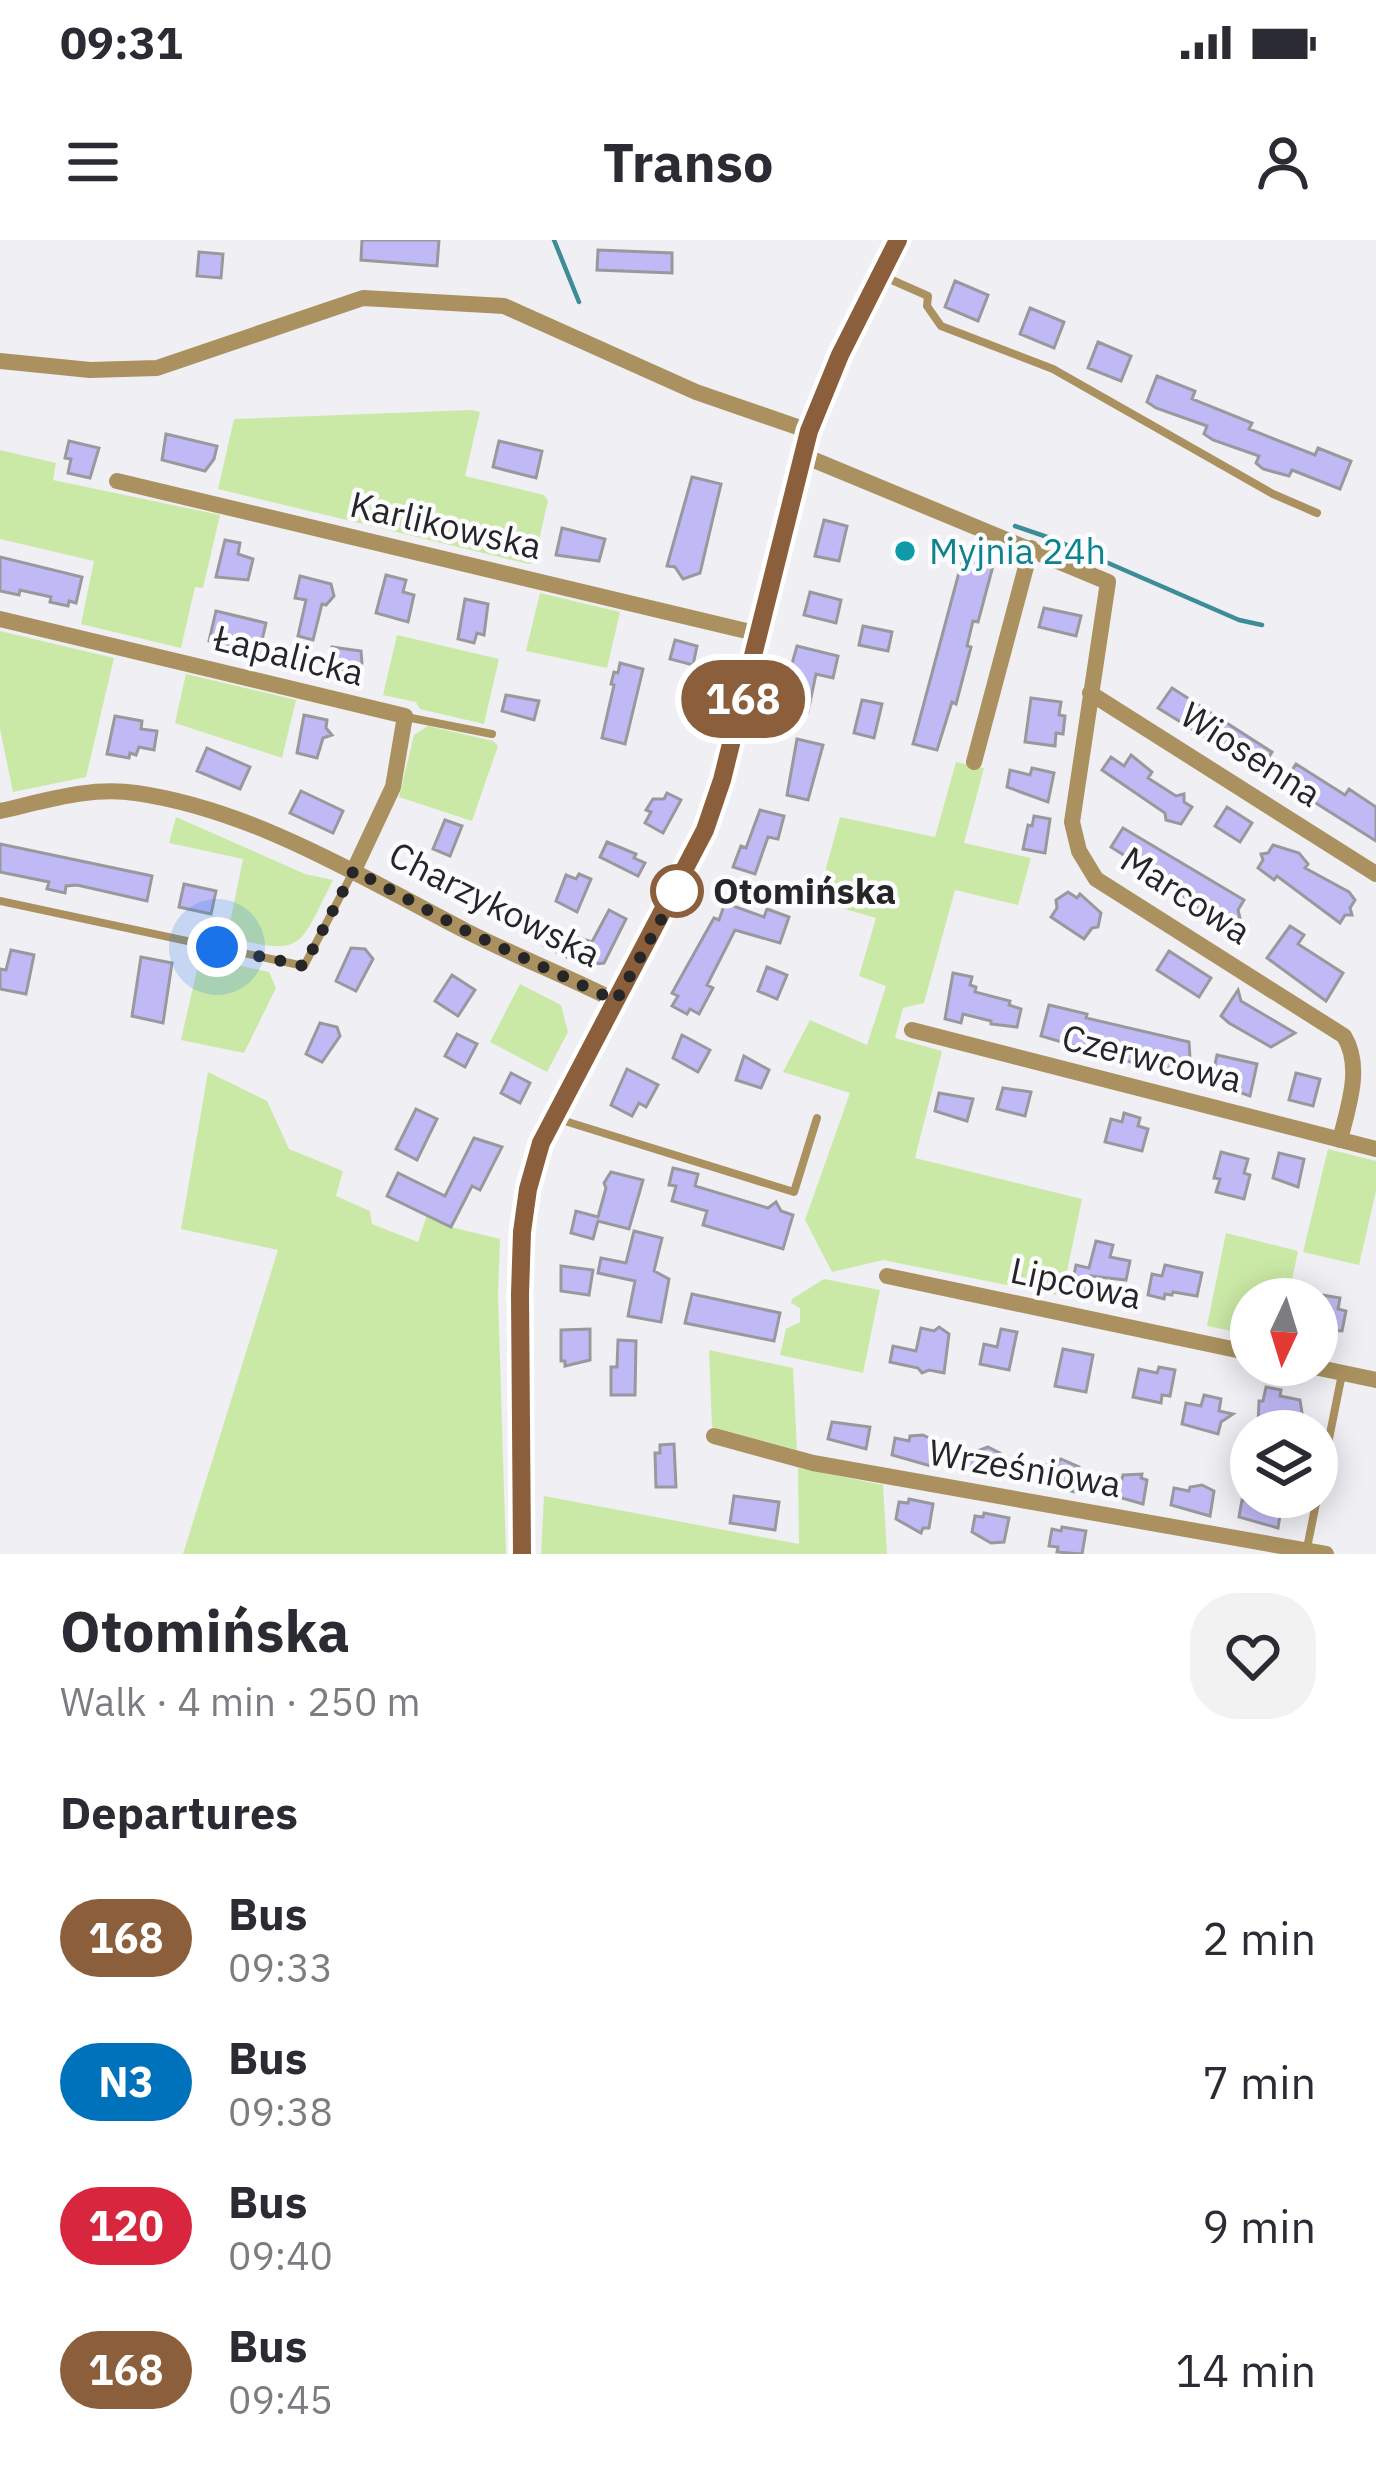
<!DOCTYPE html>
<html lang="en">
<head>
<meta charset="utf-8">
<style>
	body { margin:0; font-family:"IBM Plex Sans",sans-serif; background:#f2f2f3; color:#2b2b33; height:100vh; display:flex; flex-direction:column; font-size:45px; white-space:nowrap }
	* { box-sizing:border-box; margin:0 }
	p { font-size:39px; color:#7c7c81 }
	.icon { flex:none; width:66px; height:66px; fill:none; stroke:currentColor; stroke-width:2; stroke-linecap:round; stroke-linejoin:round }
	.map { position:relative; height:1314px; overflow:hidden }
	.panel { display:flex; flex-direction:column; background:#fff; flex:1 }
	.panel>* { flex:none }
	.badge { padding:0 24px; border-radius:39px; font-size:42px; line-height:78px }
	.needle { width:78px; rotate:184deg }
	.buttons { position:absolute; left:1230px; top:1038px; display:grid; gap:24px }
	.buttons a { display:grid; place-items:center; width:108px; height:108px; border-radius:50%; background:#fff; box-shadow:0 6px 30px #0003; font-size:60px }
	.you { position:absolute; width:60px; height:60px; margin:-30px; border:9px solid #fff; border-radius:50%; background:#1a73e8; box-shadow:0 0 0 18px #1a73e833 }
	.map>.badge { position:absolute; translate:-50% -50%; box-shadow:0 0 0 6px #fff }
	h2 { padding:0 60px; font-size:45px; line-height:108px }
	.round { display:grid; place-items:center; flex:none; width:126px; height:126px; border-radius:48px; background:#f2f2f3 }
	.overview { display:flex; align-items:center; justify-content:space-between; height:204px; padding:0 60px }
	h1 { font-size:57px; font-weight:700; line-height:90px }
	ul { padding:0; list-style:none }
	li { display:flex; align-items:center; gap:36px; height:144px; padding:0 60px }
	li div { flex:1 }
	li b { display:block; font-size:45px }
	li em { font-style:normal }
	li .badge { min-width:132px; font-weight:700; text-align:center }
	.status { display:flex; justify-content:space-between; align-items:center; height:84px; padding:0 60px; background:#fff; direction:ltr }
	.status svg { height:33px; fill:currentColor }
	header { display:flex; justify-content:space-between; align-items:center; height:156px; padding:0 60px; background:#fff; font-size:54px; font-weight:700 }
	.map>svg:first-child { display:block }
	.green { fill:#cbe9a6 }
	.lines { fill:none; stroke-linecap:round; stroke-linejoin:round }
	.stream { stroke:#3c8d98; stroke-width:4.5 }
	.building { fill:#bfbaf5; stroke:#99989d; stroke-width:3 }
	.service { stroke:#aa915f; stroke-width:8 }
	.minor { stroke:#aa915f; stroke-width:16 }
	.tertiary { stroke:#aa915f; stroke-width:21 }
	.line-casing { stroke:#fff; stroke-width:27 }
	.line { stroke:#8b5e3c; stroke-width:18 }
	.walk { stroke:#262527; stroke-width:12; stroke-dasharray:0 21.6 }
	.culture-dot { fill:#0f9aa8; stroke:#fcfcff; stroke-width:4.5 }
	.stop-dot { fill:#fff; stroke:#8b5e3c; stroke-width:6 }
	.labels { text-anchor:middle; stroke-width:9; stroke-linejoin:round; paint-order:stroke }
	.street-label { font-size:36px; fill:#262527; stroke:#fcfcff }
	.culture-label { font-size:36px; fill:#0d838f; stroke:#fcfcff; text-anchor:start }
	.stop-label { font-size:36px; font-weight:bold; fill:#262527; stroke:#fcfcff; text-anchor:start }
</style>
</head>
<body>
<div class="status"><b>09:31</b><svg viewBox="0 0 49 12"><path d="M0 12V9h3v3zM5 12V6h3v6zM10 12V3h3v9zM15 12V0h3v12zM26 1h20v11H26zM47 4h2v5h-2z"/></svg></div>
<header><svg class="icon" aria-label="menu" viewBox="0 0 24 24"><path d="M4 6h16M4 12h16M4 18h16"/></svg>Transo<svg class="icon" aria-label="person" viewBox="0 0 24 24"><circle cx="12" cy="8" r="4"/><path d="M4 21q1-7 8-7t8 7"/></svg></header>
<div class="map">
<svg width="1376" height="1314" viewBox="0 0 1376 1314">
	<rect width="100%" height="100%" fill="#efeff4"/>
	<path class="green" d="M472,170L480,172L465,236L544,255L548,261L534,321L529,324L218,249L234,179Z
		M0,210L56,223L53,240L220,275L203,348L195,347L181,408L81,384L94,321L0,299Z
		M540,353L620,372L607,428L526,411Z
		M0,391L114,418L86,537L13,552L0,489Z
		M397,395L499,419L484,484L420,469L416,462L383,455Z
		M186,434L296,460L282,518L175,483Z
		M428,486L493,501L498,506L472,581L399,557L414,495Z
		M956,522L984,528L964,603L1031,618L1018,665L955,650L924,763L903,768L895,798L942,811L915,918L1082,959L1062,1056L883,1020L832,1032L805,980L850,853L783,832L810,780L867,805L886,746L859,736L876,678L817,661L840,577L935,597Z
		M176,577L305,634L333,640C298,709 305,716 227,697L243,619L169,603Z
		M200,717L269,732L276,748L244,813L181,800Z
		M520,744L561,765L568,792L547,832L490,802Z
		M208,832L267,861L289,909L343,931L336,956L370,971L372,984L418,1002L427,975L451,987L500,999L498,1055L506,1314H183L278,1010L181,989Z
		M1328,909L1376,921V951L1359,1025L1303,1012Z
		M1226,993L1298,1011L1288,1059H1251V1095L1207,1086Z
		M824,1039L880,1050L863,1133L780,1115L786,1089L800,1082V1068L791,1063L792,1059Z
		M709,1110L793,1128L797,1210L712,1187Z
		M798,1228L883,1245L887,1314H541L544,1256L799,1304Z"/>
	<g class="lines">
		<path class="stream" d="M554,0L579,62
			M1015,286L1053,299L1239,380L1262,385"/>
	</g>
	<path class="building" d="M362,0H439L437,26L361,20Z
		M598,10L672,13V33L597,30Z
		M199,12L223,14L221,38L197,36Z
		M955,41L988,55L978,81L945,67Z
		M1030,68L1064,82L1054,108L1020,94Z
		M1098,102L1131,116L1121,141L1088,128Z
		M1157,136L1195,151L1192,159L1252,183L1249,189L1315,215L1318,208L1351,221L1340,249L1292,230L1289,236L1263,229L1256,223L1259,216L1213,200L1204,194L1207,186L1156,168L1147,162Z
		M166,194L217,206L214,219L205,231L162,220Z
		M69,201L99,208L90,238L68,233L71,219L65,218Z
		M499,201L542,211L536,238L493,227Z
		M692,237L721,244L700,333L683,339L675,327L667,326Z
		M824,280L847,286L839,321L815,316Z
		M562,288L605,299L599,321L556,315Z
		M225,300L240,303L238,314L253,319L248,340L216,337Z
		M965,310L991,317L989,324L993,326L978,382L973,381L967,406L971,407L956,464L952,462L937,510L913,504Z
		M0,317L82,337L76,363L69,361L68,366L50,362L51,357L20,350L19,355L0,351Z
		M386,335L406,340L403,352L414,355L408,382L376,373Z
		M300,336L331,344L334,356L326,365L322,364L313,400L298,396L306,360L295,358Z
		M810,352L841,360L836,383L804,375Z
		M465,359L488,364L484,395L477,393L474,403L458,399Z
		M1044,368L1081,376L1076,396L1039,387Z
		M216,371L266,383L259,413L209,401Z
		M863,386L892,392L888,411L859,405Z
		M675,400L697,406L693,425L670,419Z
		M797,406L838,416L833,438L816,434L808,472L780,466Z
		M332,407L361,411L362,423L356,433L328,427Z
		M620,423L643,429L625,504L602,498L614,445L611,444L614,432L618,433Z
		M1172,448L1272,512L1260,531L1158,468Z
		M506,455L539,461L534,480L502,471Z
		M1031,458L1061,462L1059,475L1065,476L1063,494L1056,493L1055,506L1025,502Z
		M862,460L882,464L874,498L854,493Z
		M304,475L327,480L326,488L332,495L323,498L317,518L297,513Z
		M115,476L142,481L141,489L157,491L154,510L139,507L136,515L130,513L129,518L107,514Z
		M797,499L823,505L808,560L787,555Z
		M207,508L250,527L240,549L197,531Z
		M1131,515L1152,532L1148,538L1176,556L1184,554V562L1192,567L1181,584L1166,580L1165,573L1102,530L1111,517L1124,526Z
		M1296,524L1345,555L1349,549L1376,567V601L1284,543Z
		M1032,528L1054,533L1048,562L1007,547L1010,530L1030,535Z
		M301,551L343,571L333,593L290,573Z
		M667,553L681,560L663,593L645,583L651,572L646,570L653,559H664Z
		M1227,567L1252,583L1240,602L1215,586Z
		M760,570L784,576L778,599L768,597L755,634L733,627L741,606L746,608Z
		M1034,576L1050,579L1045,613L1023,609L1028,585L1032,586Z
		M445,580L462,586L450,616L433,609Z
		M1123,588L1244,660L1238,670L1240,678L1232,679L1228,686L1220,685L1181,654L1179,658L1146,637L1149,631L1111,607Z
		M607,602L636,614L634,618L645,623L638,636L600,617Z
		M0,604L152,636L147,661L77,645L66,646L65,653L47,649L49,642L0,632Z
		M1273,605L1299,613L1308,624L1305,628L1349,652L1355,660L1350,668L1352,675H1345L1340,683L1277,636L1274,640L1258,628L1263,620L1261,614L1268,613Z
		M579,634L591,639L577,672L556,661L566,635L576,639Z
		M184,644L216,651L211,674L179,667Z
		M1068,652L1077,658L1080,654L1101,673L1098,687L1092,688L1084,699L1051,677L1057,668L1056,660Z
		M725,663L764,677L767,669L789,677L780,703L735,690L707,745L713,748L699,774L690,769L687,774L672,766L678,756L672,753L714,678L719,680Z
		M609,670L626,679L604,723L583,725L544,706L552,689L592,702Z
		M1290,686L1304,695L1298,704L1343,733L1326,761L1267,718Z
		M351,708L365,709L373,719L356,751L336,741Z
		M11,710L34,715L26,754L0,749V729L6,730Z
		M1169,711L1211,738L1199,757L1157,730Z
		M141,717L172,723L163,783L132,776Z
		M767,727L787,735L777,759L758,751Z
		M953,733L972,737L970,745L976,747L975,752L1010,761L1009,765L1021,769L1017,787L991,784V781L963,774L961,783L945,779Z
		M452,735L475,750L458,776L435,761Z
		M1238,750L1241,761L1295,793L1271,807L1229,783L1221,776Z
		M1049,765L1087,774L1086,778L1189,802L1190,818L1185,821L1182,831L1170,828L1168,833L1041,796Z
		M320,783L337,787L340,796L322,822L306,814Z
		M457,794L477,804L465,827L445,816Z
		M682,795L710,810L698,832L673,818Z
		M1217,815L1257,824L1250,856L1211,842Z
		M744,816L769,830L761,848L736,840Z
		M627,829L658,845L646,867L639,863L632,876L611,865Z
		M511,833L530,843L520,863L501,853Z
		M1296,833L1320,839L1313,866L1289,860Z
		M1003,848L1031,852L1025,876L997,869Z
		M939,853L973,859L967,881L935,871Z
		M416,869L437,879L417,920L396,909Z
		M1124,873L1140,878L1138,886L1148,889L1142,911L1105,902L1111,879L1122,882Z
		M474,898L502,907L480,950L472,946L451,987L387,956L398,933L445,956Z
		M1221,912L1248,919L1244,933L1250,935L1244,959L1216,952L1220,939L1214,938Z
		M1279,913L1304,919L1298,947L1273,938Z
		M673,928L698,934L695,946L768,968L776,962L781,971L793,975L783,1009L703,985L707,971L672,961L676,946L669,945Z
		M611,932L643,940L629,989L598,981L593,999L571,993L576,971L598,977L606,948L604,943Z
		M634,991L662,998L654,1031L669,1039L661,1082L628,1076L635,1041L598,1033L601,1018L626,1023Z
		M1096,1001L1113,1005L1110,1017L1130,1021L1126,1040L1090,1036L1086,1052L1071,1049L1076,1025L1089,1028Z
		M1165,1025L1202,1033L1197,1056L1173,1052L1172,1055L1165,1054L1164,1059L1148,1055L1152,1034L1162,1036Z
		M561,1026L593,1030L589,1055L561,1051Z
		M692,1054L780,1073L774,1101L685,1083Z
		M1322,1055L1340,1058L1338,1069L1346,1071L1342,1091L1317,1089V1065Z
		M939,1087L949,1094L944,1133L929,1130L922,1133L918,1128L890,1122L893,1106L916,1111L921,1088L934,1091Z
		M590,1089V1120L565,1126V1121H561V1090Z
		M1001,1089L1017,1092L1009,1130L980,1124L984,1104L997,1107Z
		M618,1100L636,1101L635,1155H611V1127H617Z
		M1063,1109L1093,1115L1086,1152L1055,1146Z
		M1159,1127L1175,1130L1170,1156L1162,1155L1161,1163L1133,1157L1139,1129L1157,1133Z
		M1266,1147L1281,1150L1280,1156L1300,1160L1302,1173L1295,1185L1282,1182L1280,1191L1258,1186L1259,1161H1263Z
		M1204,1155L1221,1159L1219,1171L1233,1174L1221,1182L1218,1194L1182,1184L1186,1163L1201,1166Z
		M832,1182L870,1187L866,1209L828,1199Z
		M923,1195L935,1201L931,1226L892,1215L895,1198L909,1201L910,1196Z
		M674,1204L676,1247H656L655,1213H660V1205Z
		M988,1207L1000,1213L996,1238L957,1227L960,1210L975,1212Z
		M1061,1219L1079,1227L1075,1252L1036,1241L1039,1224L1054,1226Z
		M1142,1234L1141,1238L1147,1240L1143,1264L1104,1253L1107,1236L1122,1239L1123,1235Z
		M1202,1245L1214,1251L1210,1276L1171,1265L1174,1248L1189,1251L1190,1247Z
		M734,1256L779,1262L775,1290L730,1283Z
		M1277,1258L1276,1262L1282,1263L1278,1288L1239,1277L1242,1260L1257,1263L1258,1259Z
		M909,1259L933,1264L929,1288H923L921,1293L896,1279L899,1262L908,1263Z
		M984,1273L1009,1278L1004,1302L991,1303L972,1292L975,1276L983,1277Z
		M1062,1287L1086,1291L1082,1314L1057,1312L1058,1307L1049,1306L1052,1289L1061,1291Z"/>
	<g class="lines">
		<path class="service" d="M885,37L928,56L927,66L941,86L1053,129L1273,254L1317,273
			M406,477L492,494
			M0,661L304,726L354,630
			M555,878L794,952L817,878
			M1307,1308L1342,1134"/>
		<path class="minor" d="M0,121L90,130L157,128L363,58L504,66L696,152L809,191
			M802,215L1108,342L1072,582L1079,611L1096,639L1344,796C1363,827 1348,867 1340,900
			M117,241L759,394
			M0,379L405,476L393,547L354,630
			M1090,453L1376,634
			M974,522L1031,308
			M0,571C45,561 90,546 136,553C254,570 361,637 466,691C515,716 567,736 616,761
			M912,790L1376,909
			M887,1036L1251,1113
			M1305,1125L1376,1140
			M714,1196L813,1223L1326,1314"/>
		<path class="tertiary" d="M522,1314V992L528,949L541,903L705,590L722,540L809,191L840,115L898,0"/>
	</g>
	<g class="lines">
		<g class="line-casing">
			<path id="line" d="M522,1314L520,1054L522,992L528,949L541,903L705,590L722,540L809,191L840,115L898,0"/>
		</g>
		<use href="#line" class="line"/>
		<path class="walk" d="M217,707L304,726L354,630L468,692L616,761L677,651"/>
	</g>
	<circle class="culture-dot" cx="905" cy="311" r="12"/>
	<circle class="stop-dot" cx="677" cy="651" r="24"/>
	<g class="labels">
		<g class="street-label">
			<text transform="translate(446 285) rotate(13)" y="13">Karlikowska</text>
			<text transform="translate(289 415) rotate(14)" y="13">Łapalicka</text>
			<text transform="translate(1251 514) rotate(33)" y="13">Wiosenna</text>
			<text transform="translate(1186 655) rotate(33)" y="13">Marcowa</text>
			<text transform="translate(495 664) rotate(27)" y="13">Charzykowska</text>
			<text transform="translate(1152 818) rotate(14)" y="13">Czerwcowa</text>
			<text transform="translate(1076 1043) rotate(12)" y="13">Lipcowa</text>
			<text transform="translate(1025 1228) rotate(10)" y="13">Wrześniowa</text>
		</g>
		<g class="culture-label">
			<text x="929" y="324">Myjnia 24h</text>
		</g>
		<g class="stop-label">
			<text x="713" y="664">Otomińska</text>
		</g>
	</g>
</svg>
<div class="buttons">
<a><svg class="needle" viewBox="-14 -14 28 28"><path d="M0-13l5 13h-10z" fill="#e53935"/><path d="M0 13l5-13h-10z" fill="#7c7c81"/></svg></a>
<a><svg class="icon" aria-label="layers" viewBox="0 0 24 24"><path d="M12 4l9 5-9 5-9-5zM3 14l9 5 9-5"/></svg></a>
</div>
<div class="you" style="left:217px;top:707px"></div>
<b class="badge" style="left:743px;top:459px;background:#8b5e3c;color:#fff">168</b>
</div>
<section class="panel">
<div class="overview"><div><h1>Otomińska</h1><p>Walk · 4 min · 250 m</p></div><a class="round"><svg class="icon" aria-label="heart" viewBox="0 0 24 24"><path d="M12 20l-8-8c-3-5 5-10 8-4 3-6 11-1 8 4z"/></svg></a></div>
<h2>Departures</h2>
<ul>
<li><span class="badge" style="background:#8b5e3c;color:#fff">168</span><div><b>Bus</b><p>09:33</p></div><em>2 min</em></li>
<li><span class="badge" style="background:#0072bc;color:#fff">N3</span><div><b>Bus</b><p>09:38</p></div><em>7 min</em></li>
<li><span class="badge" style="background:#d7263d;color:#fff">120</span><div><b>Bus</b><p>09:40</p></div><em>9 min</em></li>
<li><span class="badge" style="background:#8b5e3c;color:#fff">168</span><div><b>Bus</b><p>09:45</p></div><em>14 min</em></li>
</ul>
</section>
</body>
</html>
